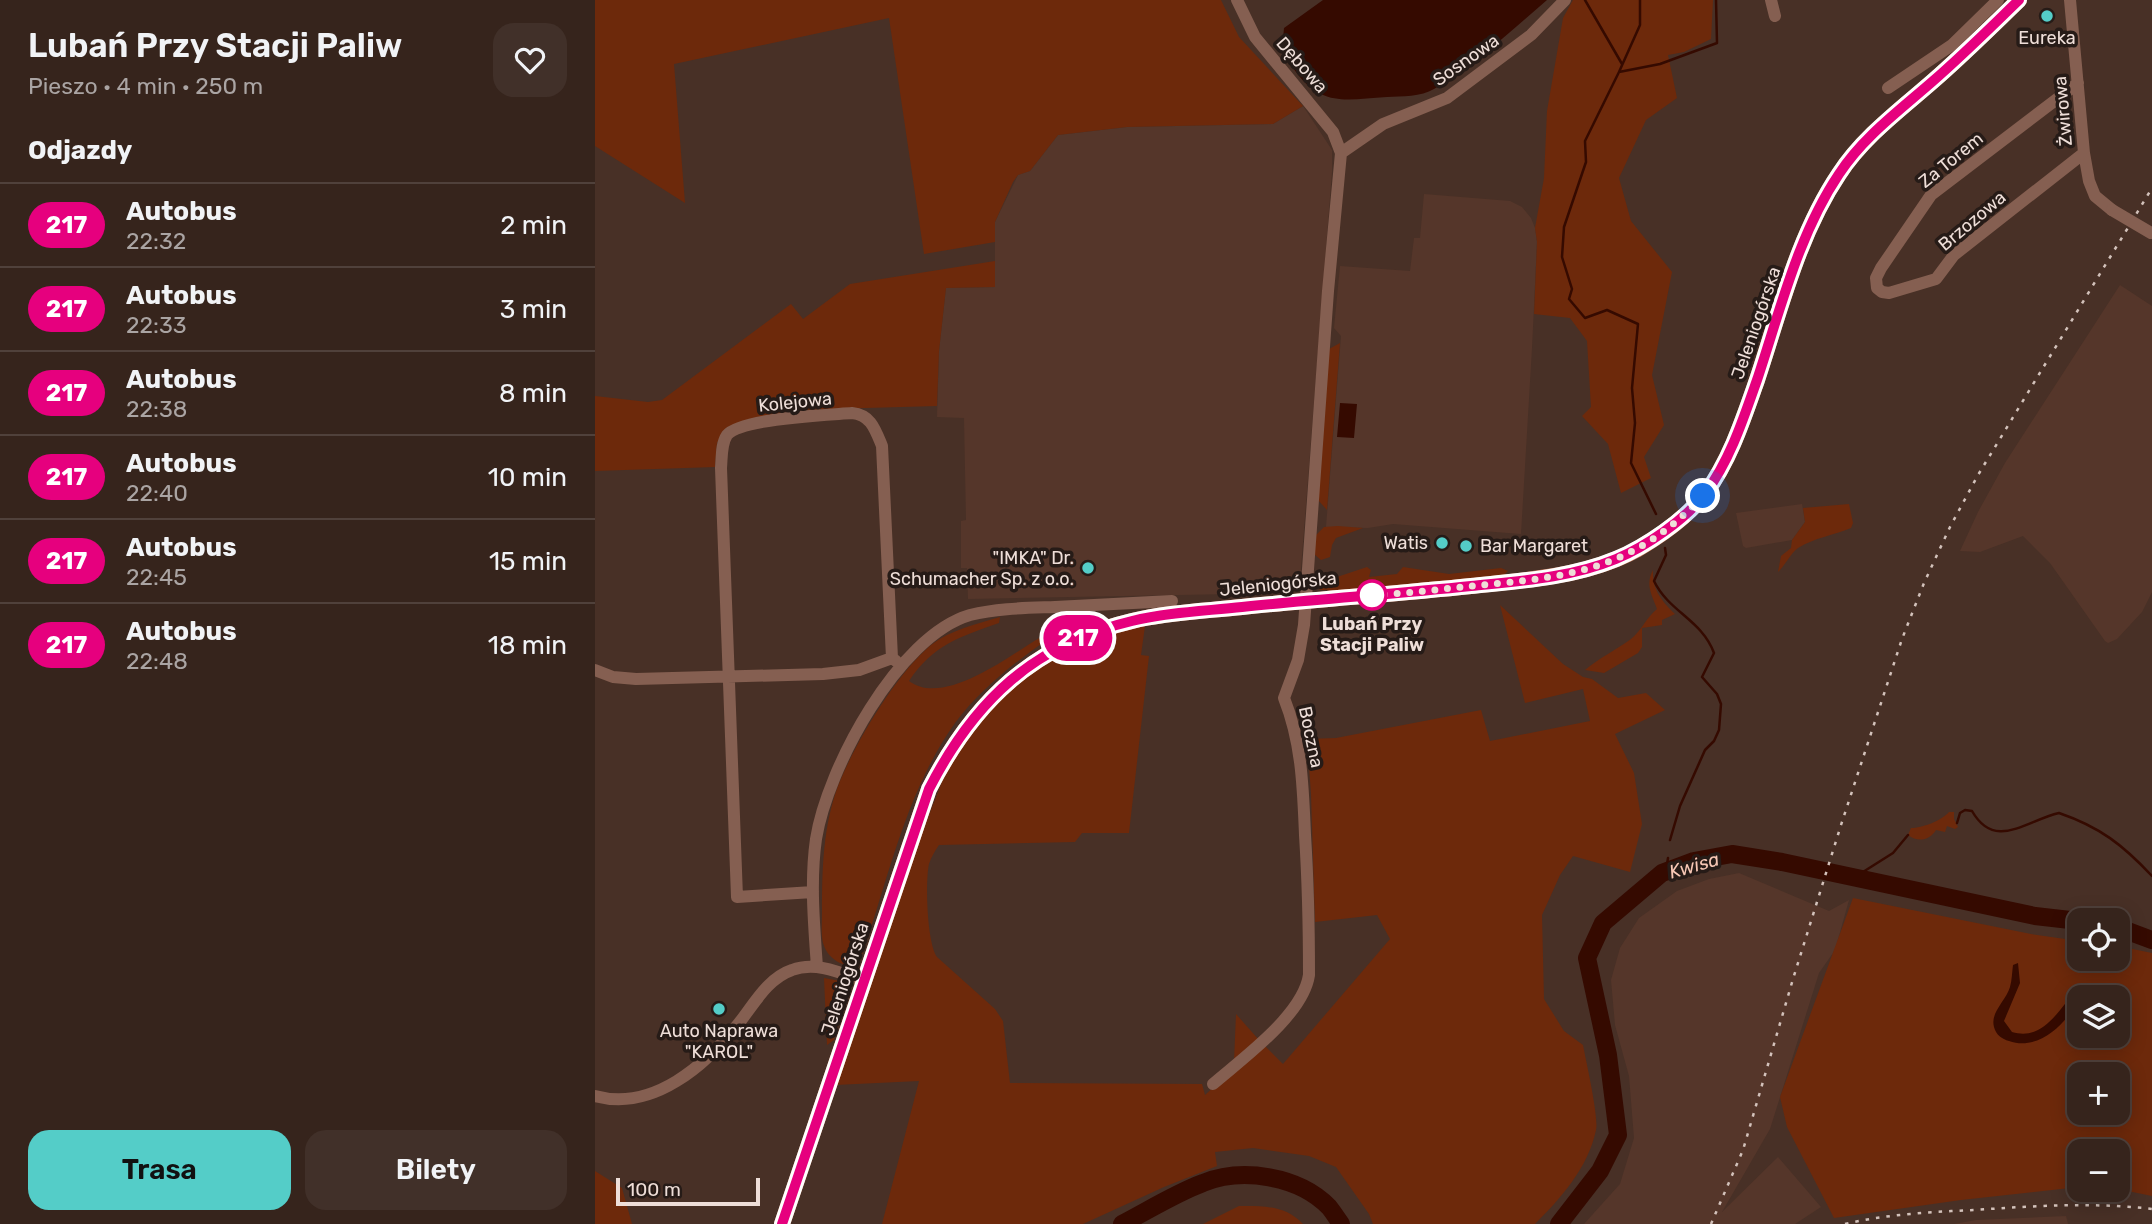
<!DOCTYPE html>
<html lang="pl">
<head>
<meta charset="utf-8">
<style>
	body { margin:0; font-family:Rubik,sans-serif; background:#413029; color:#f1f3f6; height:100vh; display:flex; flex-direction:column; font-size:26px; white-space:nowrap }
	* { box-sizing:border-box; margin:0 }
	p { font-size:23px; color:#aaa4a3 }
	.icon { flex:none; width:38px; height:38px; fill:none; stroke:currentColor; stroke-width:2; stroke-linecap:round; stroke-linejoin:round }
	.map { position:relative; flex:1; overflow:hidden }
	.sheet { display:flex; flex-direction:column; background:#36241c; width:595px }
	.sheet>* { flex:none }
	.badge { padding:0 14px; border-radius:23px; font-size:24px; line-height:46px }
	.fabs { position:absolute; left:1472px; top:908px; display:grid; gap:14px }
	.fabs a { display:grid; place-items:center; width:63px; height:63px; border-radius:14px; background:#36241c; box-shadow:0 4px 18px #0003,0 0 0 2px #50413b; font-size:35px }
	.scale { position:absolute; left:21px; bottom:18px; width:144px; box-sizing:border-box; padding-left:7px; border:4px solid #eeded8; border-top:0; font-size:19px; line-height:24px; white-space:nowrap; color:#eeded8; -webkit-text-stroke:5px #261b17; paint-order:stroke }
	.you { position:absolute; width:35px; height:35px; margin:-18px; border:5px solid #fff; border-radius:50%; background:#1a73e8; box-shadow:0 0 0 10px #1a73e833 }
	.map>.badge { position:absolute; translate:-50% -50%; box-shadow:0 0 0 4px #fff }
	h2 { padding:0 28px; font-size:26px; line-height:63px }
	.round { display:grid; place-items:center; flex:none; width:74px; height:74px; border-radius:21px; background:#413029 }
	.summary { display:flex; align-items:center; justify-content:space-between; height:119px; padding:0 28px }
	h1 { font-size:33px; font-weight:600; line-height:52px }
	.button { display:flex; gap:14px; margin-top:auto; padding:14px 28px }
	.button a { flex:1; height:80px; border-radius:21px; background:#54cdc8; color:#111; font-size:28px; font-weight:600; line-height:80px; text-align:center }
	.button a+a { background:#413029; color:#f1f3f6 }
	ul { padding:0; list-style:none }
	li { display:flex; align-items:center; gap:21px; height:84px; padding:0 28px; border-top:2px solid #50413b }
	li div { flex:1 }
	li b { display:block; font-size:26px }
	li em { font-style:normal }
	li .badge { min-width:77px; font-weight:700; text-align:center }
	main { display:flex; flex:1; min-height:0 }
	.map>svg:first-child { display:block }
	.built { fill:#55362a }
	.green { fill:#6d290b; fill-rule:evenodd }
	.water { fill:#350a00 }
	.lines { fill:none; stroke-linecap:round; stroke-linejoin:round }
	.stream { stroke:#350a00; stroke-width:2.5 }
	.river { stroke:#350a00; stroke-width:18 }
	.minor { stroke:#855f51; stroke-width:12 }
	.major { stroke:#d18568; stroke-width:16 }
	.rail { stroke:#d3c2bb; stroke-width:2.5; stroke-dasharray:3.5 7; stroke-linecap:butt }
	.minor-bridge { stroke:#855f51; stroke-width:12 }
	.line-casing { stroke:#fff; stroke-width:16 }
	.line { stroke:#e6007e; stroke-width:10 }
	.walk { stroke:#eeded8; stroke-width:7; stroke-dasharray:0 12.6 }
	.poi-dot { fill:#54cdc8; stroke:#261b17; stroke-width:2.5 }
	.stop-dot { fill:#fff; stroke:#e6007e; stroke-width:3.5 }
	.labels { text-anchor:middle; stroke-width:7; stroke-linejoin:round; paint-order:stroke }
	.poi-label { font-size:18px; fill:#eeded8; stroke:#261b17 }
	.street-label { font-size:18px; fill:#eeded8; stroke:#261b17 }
	.stop-label { font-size:18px; font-weight:bold; fill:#eeded8; stroke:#261b17 }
	.water-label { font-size:19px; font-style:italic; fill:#f7c7b5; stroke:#261b17 }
</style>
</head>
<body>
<main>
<section class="sheet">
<div class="summary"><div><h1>Lubań Przy Stacji Paliw</h1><p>Pieszo · 4 min · 250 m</p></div><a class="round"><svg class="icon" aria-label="heart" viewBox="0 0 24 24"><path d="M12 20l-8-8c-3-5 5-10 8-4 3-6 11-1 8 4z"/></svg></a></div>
<h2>Odjazdy</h2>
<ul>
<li><span class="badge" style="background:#e6007e;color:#fff">217</span><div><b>Autobus</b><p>22:32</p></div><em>2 min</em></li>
<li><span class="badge" style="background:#e6007e;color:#fff">217</span><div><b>Autobus</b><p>22:33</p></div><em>3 min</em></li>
<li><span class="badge" style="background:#e6007e;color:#fff">217</span><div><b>Autobus</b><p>22:38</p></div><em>8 min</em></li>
<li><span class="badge" style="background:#e6007e;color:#fff">217</span><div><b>Autobus</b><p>22:40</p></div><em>10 min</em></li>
<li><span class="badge" style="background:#e6007e;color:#fff">217</span><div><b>Autobus</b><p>22:45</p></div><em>15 min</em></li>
<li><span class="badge" style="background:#e6007e;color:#fff">217</span><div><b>Autobus</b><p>22:48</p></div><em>18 min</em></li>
</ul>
<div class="button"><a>Trasa</a><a>Bilety</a></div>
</section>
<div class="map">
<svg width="1557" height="1224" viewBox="0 0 1557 1224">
	<rect width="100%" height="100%" fill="#483026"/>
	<path class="built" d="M708,106L737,150V172L705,581L703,588L697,593L373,599L372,568H366V521L371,520L369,418L342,417L344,351L351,288L400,287V222L423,175L435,171L463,135L532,127L678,124Z
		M829,194L915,201L927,207L936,218L940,228L942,242L937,348L926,534L798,524L773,528L731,527L746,336L739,328L745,266L815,271L819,238H825Z
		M1525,285L1557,306V592L1547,612L1522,639L1513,643L1510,641L1455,563L1428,536L1385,552L1365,551L1383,512L1410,463Z
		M1207,504L1210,522L1197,540L1151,548L1148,546L1141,513Z
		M1144,873L1234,911L1254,900L1240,950L1224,973L1175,1129L1127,1212L1183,1157L1226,1207L1200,1224H989L1025,1184L1039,1138L1034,1076L1020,1025L1016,980L1025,948L1044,918L1082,891L1114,879Z
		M1471,1216L1473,1224H1359L1381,1220Z"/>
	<path class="green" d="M0,0H626L644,37L708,106L678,124L532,127L463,135L435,171L423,175L418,182L400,222V242L329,254L294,18L79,64L90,203L0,146Z
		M978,0H1118L1116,39L1089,52L1073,55L1082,98L1051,120L1024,178L1036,221L1077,272L1057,375L1069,425L1049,457L1056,478L1026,493L1013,444L987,416L996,407L992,341L975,318L939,314L942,242L940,228L949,178L952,111L968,18Z
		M400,261V287L351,288L344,351L342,406L198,410L156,420L125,438L122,443L120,467L0,471V396L53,402L67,400L196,304L208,319L255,284Z
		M745,343L732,510L723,500L734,349Z
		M1254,504L1258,523L1256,528C1239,535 1219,538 1203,548C1195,554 1189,567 1183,572L1186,556L1196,548L1197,540L1210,522L1208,508Z
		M743,526L768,528L741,538L737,545L735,557L726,560L719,554L720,536L729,527Z
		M772,567L776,570L774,577L802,574L808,567L854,574L906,568L913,571L909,575L733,593V590H725L721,584Z
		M1058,570C1057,590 1067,601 1080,614L1067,620V625L1047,628V647L1043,653L1009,673L990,670C1004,658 1021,650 1036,639C1047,630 1051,618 1062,609C1057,595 1050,585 1058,570Z
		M905,605L968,664L988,677L997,679L1023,698L1051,693L1070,710L1020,734L1039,773L1047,824L1035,872L978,856L965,875L947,915L949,999L969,1031L988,1045C991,1061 1004,1118 1001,1130C993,1168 966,1198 940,1224H778L774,1214L741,1167L714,1156L658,1148L620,1152L622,1166L569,1187L488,1224H287L324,1081L240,1085L310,876L354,764L388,716L438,671L501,637L550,626L546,655L554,656L534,833H487L480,842L344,845C340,851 336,857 334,864C330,882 332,943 342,957L400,1009L408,1021L415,1083L607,1084L610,1095L667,1043L688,1064L795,939L782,915L720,922L716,794L712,739L741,738L886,710L895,741L995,721L988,689L930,703Z
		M405,617L404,623C364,637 338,645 314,681C348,707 413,657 444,638L446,644C414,667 384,691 360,723C310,793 293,881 265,961C258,965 253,966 245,963C237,959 231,953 228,943C226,934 227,922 227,912C227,870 228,826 243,786C260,743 301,674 336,645C355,630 382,624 405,617Z
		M1354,812H1359V819L1363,827L1360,829L1352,826L1350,832L1341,830C1335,840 1323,843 1313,835L1316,828C1327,828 1346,821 1354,812Z
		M1258,898L1436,934L1484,941V959H1522L1523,946L1557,953V1196L1523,1189L1522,1152H1484V1187L1366,1200L1239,1218L1192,1127L1185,1097ZM1484,998H1522V1036H1484ZM1484,1074H1522V1113H1484Z
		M229,978L245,981L253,993L239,1040L232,1045Z
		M641,1014L664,1040L639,1062Z
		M0,1171L27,1188L37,1224H0Z
		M644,1206C668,1206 690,1205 708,1224H608Z"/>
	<path class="water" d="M728,0H952C916,31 880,65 839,89C826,97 807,96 792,97C753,99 728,108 701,72C689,57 687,47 689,28Z
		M745,403L762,404L759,438L742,437Z
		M1423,963L1425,983L1409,1021L1417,1032C1451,1042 1465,1005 1485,987L1488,989C1479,1016 1447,1053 1414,1041C1407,1039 1401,1035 1399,1027C1395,1012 1411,1001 1415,987C1417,980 1417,972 1418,965Z"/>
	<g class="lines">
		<path class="stream" d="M990,0L1027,64
			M1024,72L1045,25V0
			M1061,514L1036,463L1040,423L1037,388L1043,324L1012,310L990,318L974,299L977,289L967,257L969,227L991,162L990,141L1024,72L1065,64L1122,43L1121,0
			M1070,548L1071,555L1059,581C1074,612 1107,620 1119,653L1107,677L1122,694L1126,704L1124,730L1119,741L1110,750L1085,806L1075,840
			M1362,823L1365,813L1370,810L1377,811C1400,851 1430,821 1464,813C1505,827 1528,845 1557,876
			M1071,871L1073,858
			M1260,877L1298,853L1313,835"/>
		<path class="river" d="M1522,927L1557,940
			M527,1224C554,1210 581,1193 608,1183C647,1167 704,1176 734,1207C738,1212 742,1218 746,1224
			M964,1224L1005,1171L1023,1135L1013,1055L992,958L1008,923L1067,873L1099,861L1137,854L1187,862L1440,916L1484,921"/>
		<path class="minor" d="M1176,0L1180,16
			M1475,0L1489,153L1494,181L1500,196L1517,210
			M1483,83L1336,195L1286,268L1281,278L1282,288L1287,292L1294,293L1341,279L1359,255L1489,153
			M1293,88L1357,45L1403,0
			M746,153L788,124L852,98L936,35L970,0
			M0,670L18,677L41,679L228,674L264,670L297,658L301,661
			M218,892L142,897L126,468C127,457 126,444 132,435C146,418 232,415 257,413C276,415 280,429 287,446L297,658
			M222,967C219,925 215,881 221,839C232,769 303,636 375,615C403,608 432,608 460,607C499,605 538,603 577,601
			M618,1084C648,1058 708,1015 714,975C714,928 713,882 710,835C708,788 707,743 689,698L703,660L709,625L733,291L746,153L738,132L660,37L642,0
			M0,1096C58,1112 111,1065 144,1023C159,1004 173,978 197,970C221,961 246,973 269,981"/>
		<path class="major" d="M187,1224L334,789C379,701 439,644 537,621C573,612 611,611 647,607C723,599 800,594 876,586C931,580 991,577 1041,550C1065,536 1093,516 1110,494C1135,460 1148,420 1162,380C1185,311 1203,235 1244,174C1268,137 1305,110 1338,81C1368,55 1396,27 1424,0"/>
		<path class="rail" d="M1116,1224L1148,1150L1198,979L1246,825L1307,639L1329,583L1355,527L1383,475L1557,188
			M1250,1224C1293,1214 1336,1212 1379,1210C1439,1206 1497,1202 1557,1209"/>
		<path class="minor-bridge" d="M1517,210L1556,233"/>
	</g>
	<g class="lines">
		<g class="line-casing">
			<path id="line" d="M187,1224L334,789C379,701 439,644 537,621C573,612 611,611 647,607C723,599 800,594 876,586C924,581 975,578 1021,559C1050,547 1090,520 1110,494C1135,460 1148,420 1162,380C1185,311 1203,235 1244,174C1268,137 1305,110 1338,81C1368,55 1396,27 1424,0"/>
		</g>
		<use href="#line" class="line"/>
		<path class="walk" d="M777,595C807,594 838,590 868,587C926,581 989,578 1041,549C1066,536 1089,516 1108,496"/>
	</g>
	<g class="poi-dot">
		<circle cx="1452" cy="16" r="7"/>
		<circle cx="847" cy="543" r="7"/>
		<circle cx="871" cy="546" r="7"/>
		<circle cx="493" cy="568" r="7"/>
		<circle cx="124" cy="1009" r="7"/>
	</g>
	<circle class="stop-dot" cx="777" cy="595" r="14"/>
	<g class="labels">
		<g class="poi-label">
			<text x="1452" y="44">Eureka</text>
			<text x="833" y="549" text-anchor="end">Watis</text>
			<text x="885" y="552" text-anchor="start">Bar Margaret</text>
			<text x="479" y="564" text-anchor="end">"IMKA" Dr.<tspan x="479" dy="21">Schumacher Sp. z o.o.</tspan></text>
			<text x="124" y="1037">Auto Naprawa<tspan x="124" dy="21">"KAROL"</tspan></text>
		</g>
		<g class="street-label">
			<text transform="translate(871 60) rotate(-35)" y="6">Sosnowa</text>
			<text transform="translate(707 65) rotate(49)" y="6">Dębowa</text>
			<text transform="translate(1468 111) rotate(-95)" y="6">Żwirowa</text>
			<text transform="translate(1356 160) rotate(-39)" y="6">Za Torem</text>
			<text transform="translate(1377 221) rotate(-40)" y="6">Brzozowa</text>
			<text transform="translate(1161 323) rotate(-71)" y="6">Jeleniogórska</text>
			<text transform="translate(200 402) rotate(-6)" y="6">Kolejowa</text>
			<text transform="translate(683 584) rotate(-6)" y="6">Jeleniogórska</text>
			<text transform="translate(716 737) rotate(78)" y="6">Boczna</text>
			<text transform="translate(250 979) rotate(-72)" y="6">Jeleniogórska</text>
		</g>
		<g class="stop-label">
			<text x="777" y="630">Lubań Przy<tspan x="777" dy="21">Stacji Paliw</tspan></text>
		</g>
		<g class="water-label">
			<text transform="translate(1099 865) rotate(-16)" y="7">Kwisa</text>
		</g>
	</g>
</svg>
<div class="fabs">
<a><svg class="icon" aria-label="locate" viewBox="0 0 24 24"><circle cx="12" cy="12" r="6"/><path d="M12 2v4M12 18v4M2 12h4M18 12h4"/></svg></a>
<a><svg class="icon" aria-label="layers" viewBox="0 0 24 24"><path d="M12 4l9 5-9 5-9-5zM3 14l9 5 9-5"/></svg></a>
<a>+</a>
<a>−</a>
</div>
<div class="scale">100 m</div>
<div class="you" style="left:1108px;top:496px"></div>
<b class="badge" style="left:483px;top:638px;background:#e6007e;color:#fff">217</b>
</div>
</main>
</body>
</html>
